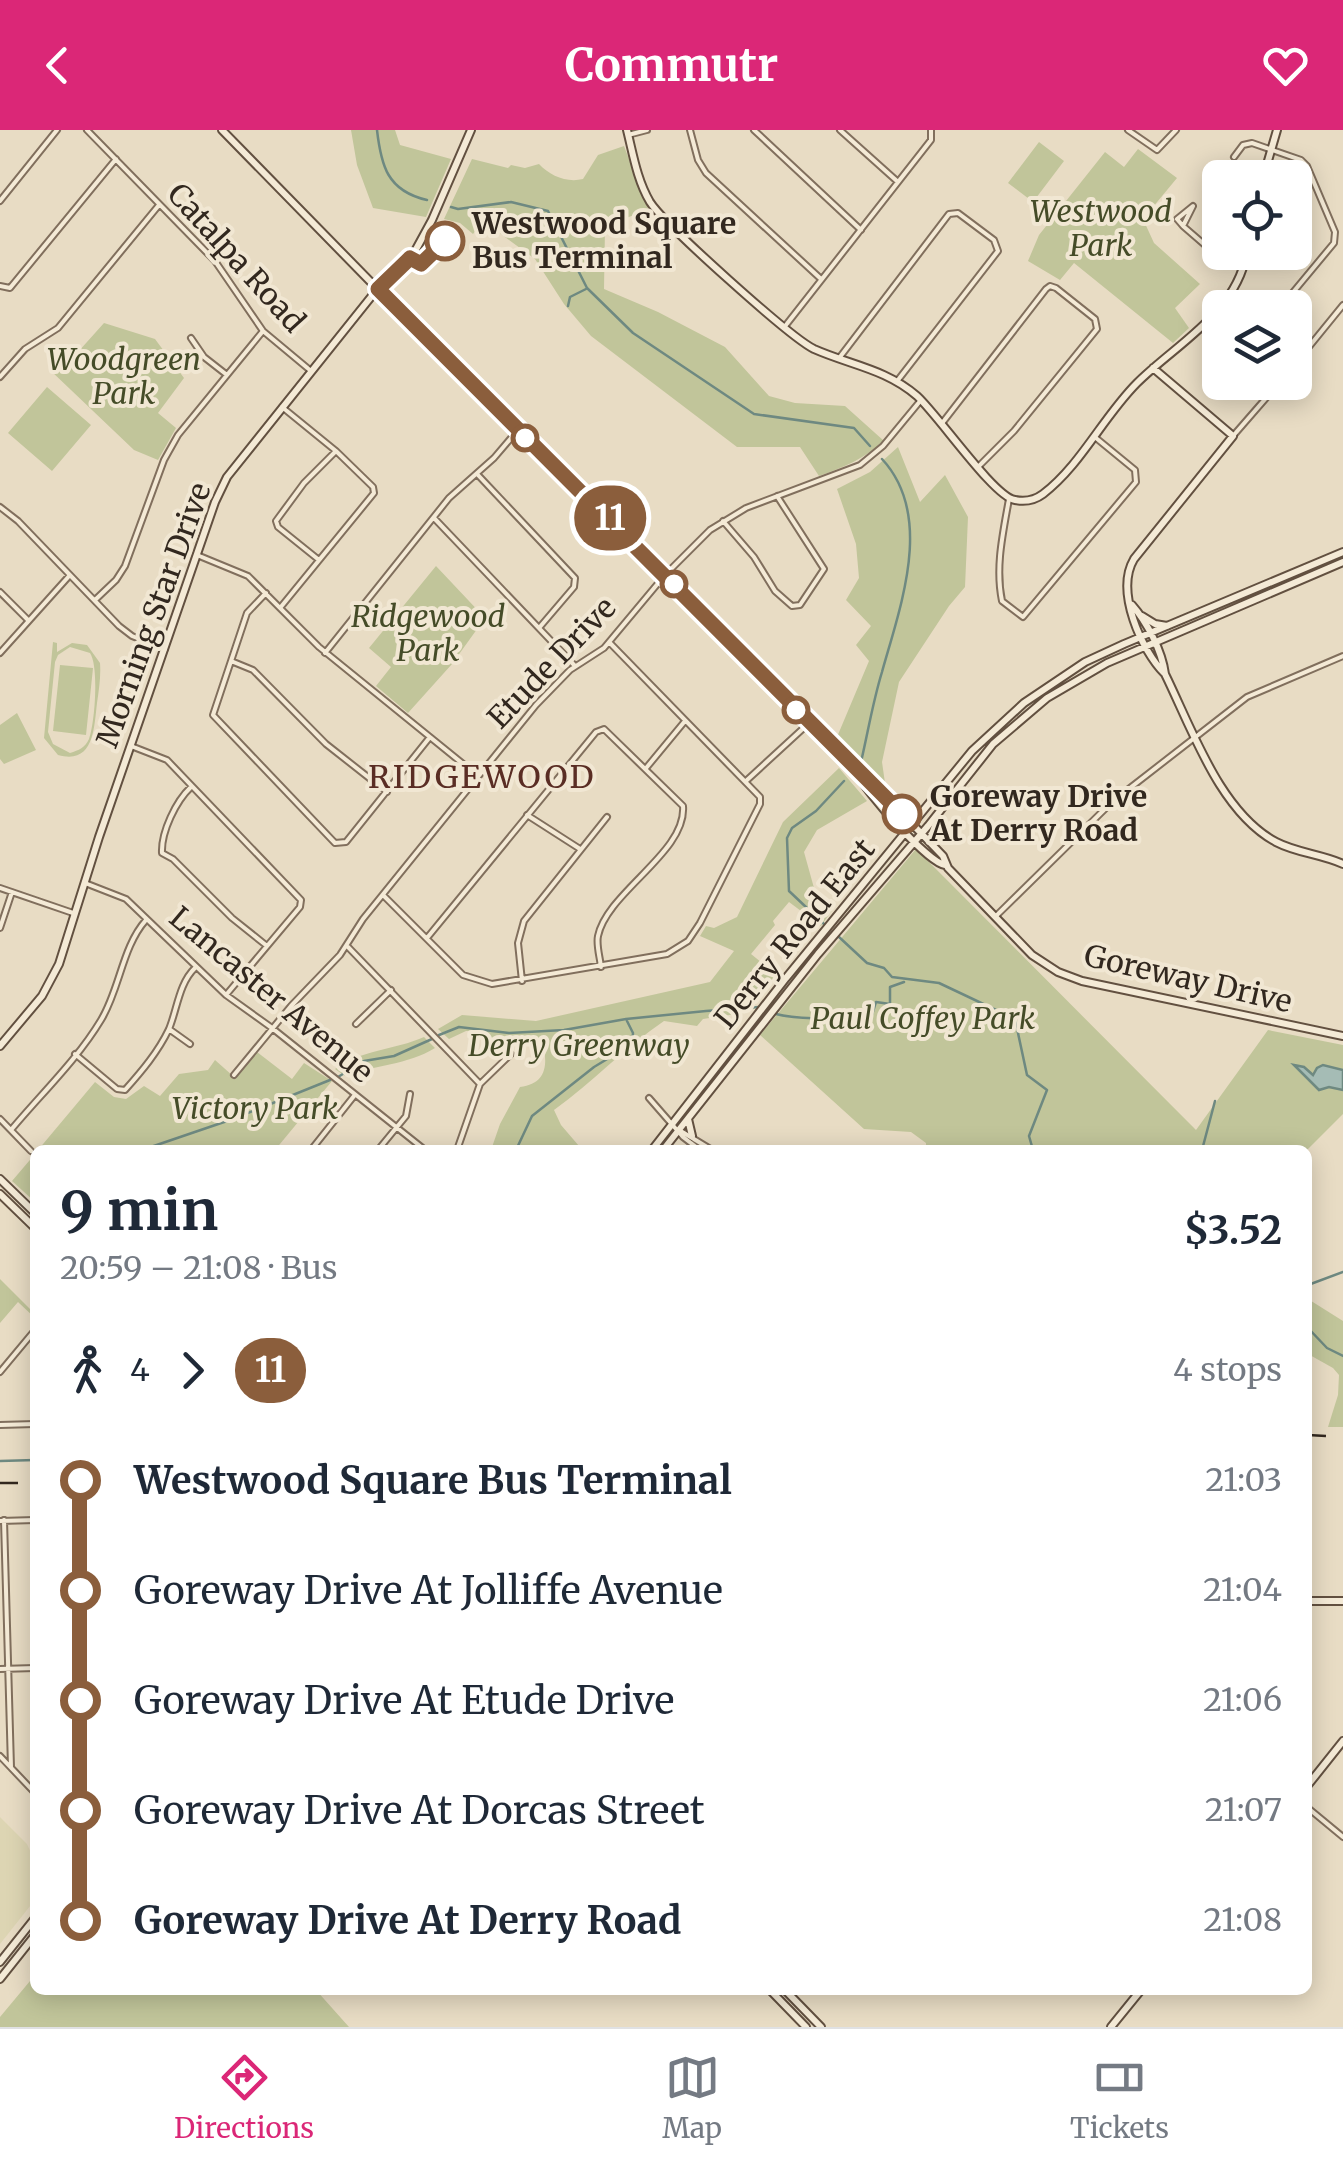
<!DOCTYPE html>
<html lang="en">
<head>
<meta charset="utf-8">
<style>
	body { margin:0; font-family:Merriweather,serif; background:#f6f6f7; color:#1f2937; height:100vh; display:flex; flex-direction:column; font-size:38px; white-space:nowrap }
	* { box-sizing:border-box; margin:0 }
	p { font-size:32px; color:#747a83 }
	.icon { flex:none; width:55px; height:55px; fill:none; stroke:currentColor; stroke-width:2; stroke-linecap:round; stroke-linejoin:round }
	.map { position:relative; flex:1; overflow:hidden }
	.details { position:absolute; left:30px; top:1015px; width:1282px; height:850px; display:flex; flex-direction:column; background:#fff; border-radius:15px; box-shadow:0 5px 25px #0003 }
	.details>* { flex:none }
	.badge { padding:0 20px; border-radius:32px; font-size:35px; line-height:65px }
	.controls { position:absolute; left:1202px; top:30px; display:grid; gap:20px }
	.controls a { display:grid; place-items:center; width:110px; height:110px; border-radius:15px; background:#fff; box-shadow:0 5px 25px #0003; font-size:50px }
	.map>.badge { position:absolute; translate:-50% -50%; box-shadow:0 0 0 5px #fff }
	.legs { display:flex; align-items:center; gap:15px; height:110px; padding:0 30px; font-size:32px }
	.legs p { margin-inline-start:auto }
	.headline { display:flex; align-items:center; justify-content:space-between; height:170px; padding:0 30px }
	h1 { font-size:55px; font-weight:700; line-height:75px }
	ul { padding:0 30px; list-style:none }
	li { display:flex; align-items:center; gap:35px; height:110px; font-size:38px }
	li i { display:grid; place-items:center; width:15px; height:100%; margin:0 12px; background:currentColor }
	li i::after { content:''; width:25px; height:25px; margin:-12px; border:8px solid; border-radius:50%; background:#fff }
	li p { margin-inline-start:auto }
	li:first-child i { background:linear-gradient(#0000 50%,currentColor 0) }
	li:last-child i { background:linear-gradient(currentColor 50%,#0000 0) }
	header { display:flex; justify-content:space-between; align-items:center; height:130px; padding:0 30px; background:#db2777; color:#fff; font-size:45px; font-weight:700 }
	.menu { display:flex; justify-content:space-around; align-items:center; height:140px; border-top:2px solid #e0e1e3; background:#fff; font-size:28px; color:#747a83 }
	.menu a { display:grid; justify-items:center; gap:5px }
	.menu .current { color:#db2777 }
	.map>svg:first-child { display:block }
	.farmland { fill:#ddd5b3 }
	.green { fill:#c1c59a; fill-rule:evenodd }
	.water { fill:#a5bcb5; stroke:#6e8981; stroke-width:2.5 }
	.lines { fill:none; stroke-linecap:round; stroke-linejoin:round }
	.stream { stroke:#6e8981; stroke-width:2.5 }
	.street-casing { stroke:#816f5d; stroke-width:8 }
	.secondary-casing { stroke:#625040; stroke-width:10 }
	.street { stroke:#f4ead6; stroke-width:4 }
	.secondary { stroke:#f4ead6; stroke-width:6 }
	.rail { stroke:#32281f; stroke-width:2.5; stroke-dasharray:18 18; stroke-linecap:butt }
	.line-1-casing { stroke:#fff; stroke-width:22 }
	.line-1 { stroke:#8b5e3c; stroke-width:15 }
	.stop-1-dot { fill:#fff; stroke:#8b5e3c; stroke-width:5 }
	.labels { text-anchor:middle; stroke-width:8; stroke-linejoin:round; paint-order:stroke }
	.park-label { font-size:30px; font-style:italic; fill:#454c28; stroke:#f1e7d3 }
	.stop-label { font-size:30px; font-weight:bold; fill:#32281f; stroke:#f1e7d3; text-anchor:start }
	.street-label { font-size:30px; fill:#32281f; stroke:#f1e7d3 }
	.neighbourhood-label { font-size:32px; letter-spacing:2.5px; fill:#5a2d24; stroke:#f1e7d3 }
</style>
</head>
<body>
<header><svg class="icon" aria-label="back" viewBox="0 0 24 24"><path d="M15 5l-7 7 7 7"/></svg>Commutr<svg class="icon" aria-label="heart" viewBox="0 0 24 24"><path d="M12 20l-8-8c-3-5 5-10 8-4 3-6 11-1 8 4z"/></svg></header>
<div class="map">
<svg width="1343" height="1897" viewBox="0 0 1343 1897">
	<rect width="100%" height="100%" fill="#e8dcc4"/>
	<path class="farmland" d="M0,1687L27,1714L35,1732L34,1771L0,1814Z"/>
	<path class="green" d="M351,0H395L400,15L451,29L426,87L373,78L357,35Z
		M1039,12L1064,31L1033,72L1008,53Z
		M624,16L648,79L605,97L604,159L658,182L725,217L769,266L795,273L845,276L884,311C864,329 844,337 819,346L800,317H737L591,206L564,174L535,129L483,91L473,104L460,93L444,89L472,29L508,38L511,35L525,38L539,34C550,46 567,53 583,49L598,25Z
		M1138,19L1177,48L1143,89L1154,113L1200,154L1175,178L1189,198L1173,213L1074,133L1060,150L1028,131L1039,105L1105,22L1124,37Z
		M104,193L155,209L184,248L158,283L176,298L158,330L134,320L50,240L78,222Z
		M47,257L91,295L52,341L8,303Z
		M898,317L920,372L945,345L968,387L965,457L949,476L899,552L882,632L885,653L837,607L869,531L856,515L871,496L846,470L859,448L856,414L837,359L870,342Z
		M436,436L485,488L452,534L408,583L376,556L391,537L369,518Z
		M53,512L57,513V522L72,513L87,515L100,533C101,546 99,559 97,573C94,598 94,635 58,625L44,608ZM70,517L90,523C99,536 95,593 89,609C85,618 79,620 70,623L53,614L48,602L55,532L58,525Z
		M60,535L93,538L86,605L53,601Z
		M17,583L36,620L4,634L0,629V595Z
		M839,638L867,671L817,700L804,722L814,758L835,776L821,796L789,772L773,791L775,795L751,824L778,846L749,882L703,889L697,896L664,891C625,917 593,952 554,980L561,995L579,1016L570,1020H491L500,994L520,957C548,954 548,932 542,911L503,915L498,927L474,901H466L449,909L438,899L462,885L536,891L710,852L734,821L700,806L706,796L714,798L737,787L783,692Z
		M916,719L1196,1000L1268,900L1343,915V984L1307,1020H926V1013L911,1002L864,999L760,905Z
		M424,907L435,918C407,935 375,935 345,946L335,939C360,920 395,920 424,907Z
		M257,922L292,949L304,933L332,951L275,1020H198L190,1017L38,1020L95,952L114,967L126,969L144,956L160,966L179,944L208,940L215,930L233,946Z
		M35,1024V1072L12,1051Z
		M0,1149L35,1184V1188L18,1172L0,1193Z
		M1308,1169L1343,1191V1297H1328L1338,1265L1339,1245L1333,1238L1308,1224Z
		M35,1845V1860H316L349,1897H0V1887Z"/>
	<path class="water" d="M1294,935L1304,937L1313,945L1317,938L1323,935L1343,940V960L1329,957L1319,960Z"/>
	<g class="lines">
		<path class="stream" d="M377,0C381,35 387,61 427,70
			M451,77L458,79L511,72L548,81L587,158L633,203L754,284L854,298L870,316
			M568,176L570,167L586,159
			M861,632C868,602 873,571 882,542C900,477 935,386 882,329
			M825,795L789,761L787,708L792,698L816,681L844,651
			M839,807L867,833L884,838L892,847L939,853L1015,889L1027,945L1047,960L1029,1006L1033,1020
			M776,884C804,892 832,884 860,896L871,888L876,872L890,874V857L904,852
			M439,905L459,897L509,903L564,900L626,889L706,881L759,877L769,881
			M338,947L364,931L394,926L432,909
			M142,1020L233,989L330,950
			M516,1020L532,986L594,937L632,914L633,903L627,891
			M1202,1020L1215,971
			M1308,1155L1343,1142
			M1308,1198L1327,1218L1343,1226
			M0,1331L35,1330"/>
		<g class="street-casing">
			<path id="street" d="M87,0L215,131L263,201L311,241
				M690,0L698,30L706,43L821,149
				M754,0L861,100
				M840,0L898,52
				M1128,0L1157,20L1176,0
				M628,5L647,0
				M1234,27L1243,15L1252,13L1301,30L1307,36L1335,102L1334,113L1280,178
				M0,71L57,0
				M1183,96L1177,89L1193,76L1183,96L1213,122L1243,138
				M0,156L10,158L116,29
				M786,195L931,10V0
				M191,208L204,227L227,245
				M840,227L949,84L958,83L994,110L998,121L898,250
				M1295,234L1343,175
				M0,247L25,219L58,198L159,75
				M943,292L1046,159L1050,156L1056,158L1095,189L1097,199L1014,301L979,336
				M1233,306L1280,252
				M478,345L575,448L574,457L539,498
				M1009,369C1003,403 995,437 1002,471L1023,487L1136,352L1135,340L1096,308
				M0,377L18,391L119,496L132,506L165,519
				M434,388L575,536
				M723,391L754,427L775,461L792,476L800,475L824,439L777,366
				M197,425L248,446L319,517L478,646
				M319,430L278,397L276,391L304,353L336,321
				M0,462L28,490
				M266,463L247,483L213,585L335,713L346,712L430,607
				M95,470L116,450L125,436L164,330L178,305L263,201
				M280,478L374,363L373,357L336,321L282,277
				M0,523L70,445
				M325,523L449,368L494,328L517,301
				M231,531L253,540L326,614L387,662
				M131,616L167,630L301,770L300,777L226,865
				M647,637L685,591
				M746,651L808,594
				M191,657C176,671 161,702 162,723L173,729L232,788L267,816
				M527,685L580,719
				M85,753L126,769L226,865L272,898L425,1020
				M0,758L73,783
				M383,765L463,845L492,854L667,824L688,811L700,793L760,674V667L609,512
				M995,787L1112,672L1247,567L1343,526
				M0,798L12,762
				M427,808L596,602L604,599L683,676C687,722 607,762 598,806C596,815 600,827 601,837
				M348,817L480,954
				M522,851L518,813L524,791L607,687
				M356,894L391,860
				M169,899L190,914
				M75,924L117,959L125,960C142,941 158,922 169,899C177,880 179,853 195,838
				M234,945L291,876L340,825L363,789L536,575L570,540L604,518L665,445L710,400L746,378L860,335L883,316L921,270
				M649,968L683,1007L700,1020
				M0,989L31,1021
				M11,1000C41,964 77,930 101,890C120,859 122,817 146,790
				M679,1000L712,1020
				M311,1020L354,966
				M378,1020L406,986L410,964
				M457,1020L480,954L511,924
				M0,1242L35,1200
				M0,1295L35,1294
				M4,1390L11,1637
				M0,1391L35,1390
				M0,1539L35,1538
				M0,1626L35,1663
				M1308,1678L1343,1707"/>
		</g>
		<g class="secondary-casing">
			<path id="secondary" d="M222,0L496,280L592,370L857,642L864,644L943,726L948,738L1032,825L1058,842L1082,851L1343,906
				M627,0C633,24 637,50 650,72C664,94 791,208 814,219C850,235 886,239 917,266C939,286 994,367 1015,370C1025,372 1035,370 1043,364C1081,335 1103,287 1137,253C1177,213 1236,184 1247,122
				M1263,48L1277,0
				M1153,238L1233,306L1134,429C1115,461 1141,520 1165,544
				M1132,475C1147,492 1162,521 1165,544C1192,599 1220,682 1276,712C1297,723 1321,724 1343,734
				M1142,486L1155,494L1167,496
				M857,643C865,661 928,733 945,735
				M0,916L42,866L59,834L99,707L215,372L227,347L371,167L414,123L432,90L471,0
				M688,989L692,1006
				M652,1020L786,848L972,621L1024,573L1085,532L1124,514L1343,422
				M663,1020L818,824L928,696L993,614L1047,568L1107,533L1343,432
				M0,1049L35,1083
				M0,1064L35,1098
				M1308,1471H1343
				M1308,1655L1343,1611
				M0,1832L35,1788
				M0,1849L35,1805
				M770,1860L806,1897
				M785,1860L821,1897
				M1111,1897L1141,1860"/>
		</g>
		<use href="#street" class="street"/>
		<use href="#secondary" class="secondary"/>
		<path class="rail" d="M1308,1305L1343,1307
			M0,1353H35"/>
	</g>
	<g class="lines">
		<g class="line-1-casing">
			<path id="line-1" d="M445,111L421,134L410,128L378,159L902,684"/>
		</g>
		<use href="#line-1" class="line-1"/>
	</g>
	<g class="stop-1-dot">
		<circle cx="445" cy="111" r="18"/>
		<circle cx="525" cy="308" r="12"/>
		<circle cx="674" cy="454" r="12"/>
		<circle cx="796" cy="580" r="12"/>
		<circle cx="902" cy="684" r="18"/>
	</g>
	<g class="labels">
		<g class="park-label">
			<text x="1101" y="92">Westwood<tspan x="1101" dy="34">Park</tspan></text>
			<text x="124" y="240">Woodgreen<tspan x="124" dy="34">Park</tspan></text>
			<text x="428" y="497">Ridgewood<tspan x="428" dy="34">Park</tspan></text>
			<text x="923" y="899">Paul Coffey Park</text>
			<text x="579" y="926">Derry Greenway</text>
			<text x="255" y="989">Victory Park</text>
		</g>
		<g class="stop-label">
			<text x="472" y="104">Westwood Square<tspan x="472" dy="34">Bus Terminal</tspan></text>
			<text x="930" y="677">Goreway Drive<tspan x="930" dy="34">At Derry Road</tspan></text>
		</g>
		<g class="street-label">
			<text transform="translate(236 128) rotate(48)" y="10">Catalpa Road</text>
			<text transform="translate(154 485) rotate(-70)" y="10">Morning Star Drive</text>
			<text transform="translate(552 533) rotate(-46)" y="10">Etude Drive</text>
			<text transform="translate(795 804) rotate(-51)" y="10">Derry Road East</text>
			<text transform="translate(1188 849) rotate(13)" y="10">Goreway Drive</text>
			<text transform="translate(271 865) rotate(40)" y="10">Lancaster Avenue</text>
		</g>
		<g class="neighbourhood-label">
			<text x="482" y="658">RIDGEWOOD</text>
		</g>
	</g>
</svg>
<div class="controls">
<a><svg class="icon" aria-label="locate" viewBox="0 0 24 24"><circle cx="12" cy="12" r="6"/><path d="M12 2v4M12 18v4M2 12h4M18 12h4"/></svg></a>
<a><svg class="icon" aria-label="layers" viewBox="0 0 24 24"><path d="M12 4l9 5-9 5-9-5zM3 14l9 5 9-5"/></svg></a>
</div>
<b class="badge" style="left:610px;top:388px;background:#8b5e3c;color:#fff">11</b>
<section class="details">
<div class="headline"><div><h1>9 min</h1><p>20:59 – 21:08 · Bus</p></div><b>$3.52</b></div>
<div class="legs"><svg class="icon" aria-label="walk" viewBox="0 0 24 24"><circle cx="13" cy="4" r="2"/><path d="M13 8l-2 6 4 7M11 14l-3 7M7 12l3-4h3l4 4"/></svg>4<svg class="icon" aria-label="forward" viewBox="0 0 24 24"><path d="M9 5l7 7-7 7"/></svg><b class="badge" style="background:#8b5e3c;color:#fff">11</b><p>4 stops</p></div>
<ul>
<li><i style="color:#8b5e3c"></i><b>Westwood Square Bus Terminal</b><p>21:03</p></li>
<li><i style="color:#8b5e3c"></i><span>Goreway Drive At Jolliffe Avenue</span><p>21:04</p></li>
<li><i style="color:#8b5e3c"></i><span>Goreway Drive At Etude Drive</span><p>21:06</p></li>
<li><i style="color:#8b5e3c"></i><span>Goreway Drive At Dorcas Street</span><p>21:07</p></li>
<li><i style="color:#8b5e3c"></i><b>Goreway Drive At Derry Road</b><p>21:08</p></li>
</ul>
</section>
</div>
<nav class="menu">
<a class="current"><svg class="icon" aria-label="directions" viewBox="0 0 24 24"><path d="M12 3l9 9-9 9-9-9zM9 14v-3h6M13 9l2 2-2 2"/></svg>Directions</a>
<a><svg class="icon" aria-label="map" viewBox="0 0 24 24"><path d="M3 6l6-2 6 2 6-2v14l-6 2-6-2-6 2zM9 4v14M15 6v14"/></svg>Map</a>
<a><svg class="icon" aria-label="tickets" viewBox="0 0 24 24"><path d="M3 7h18v10H3zM15 7v10"/></svg>Tickets</a>
</nav>
</body>
</html>
